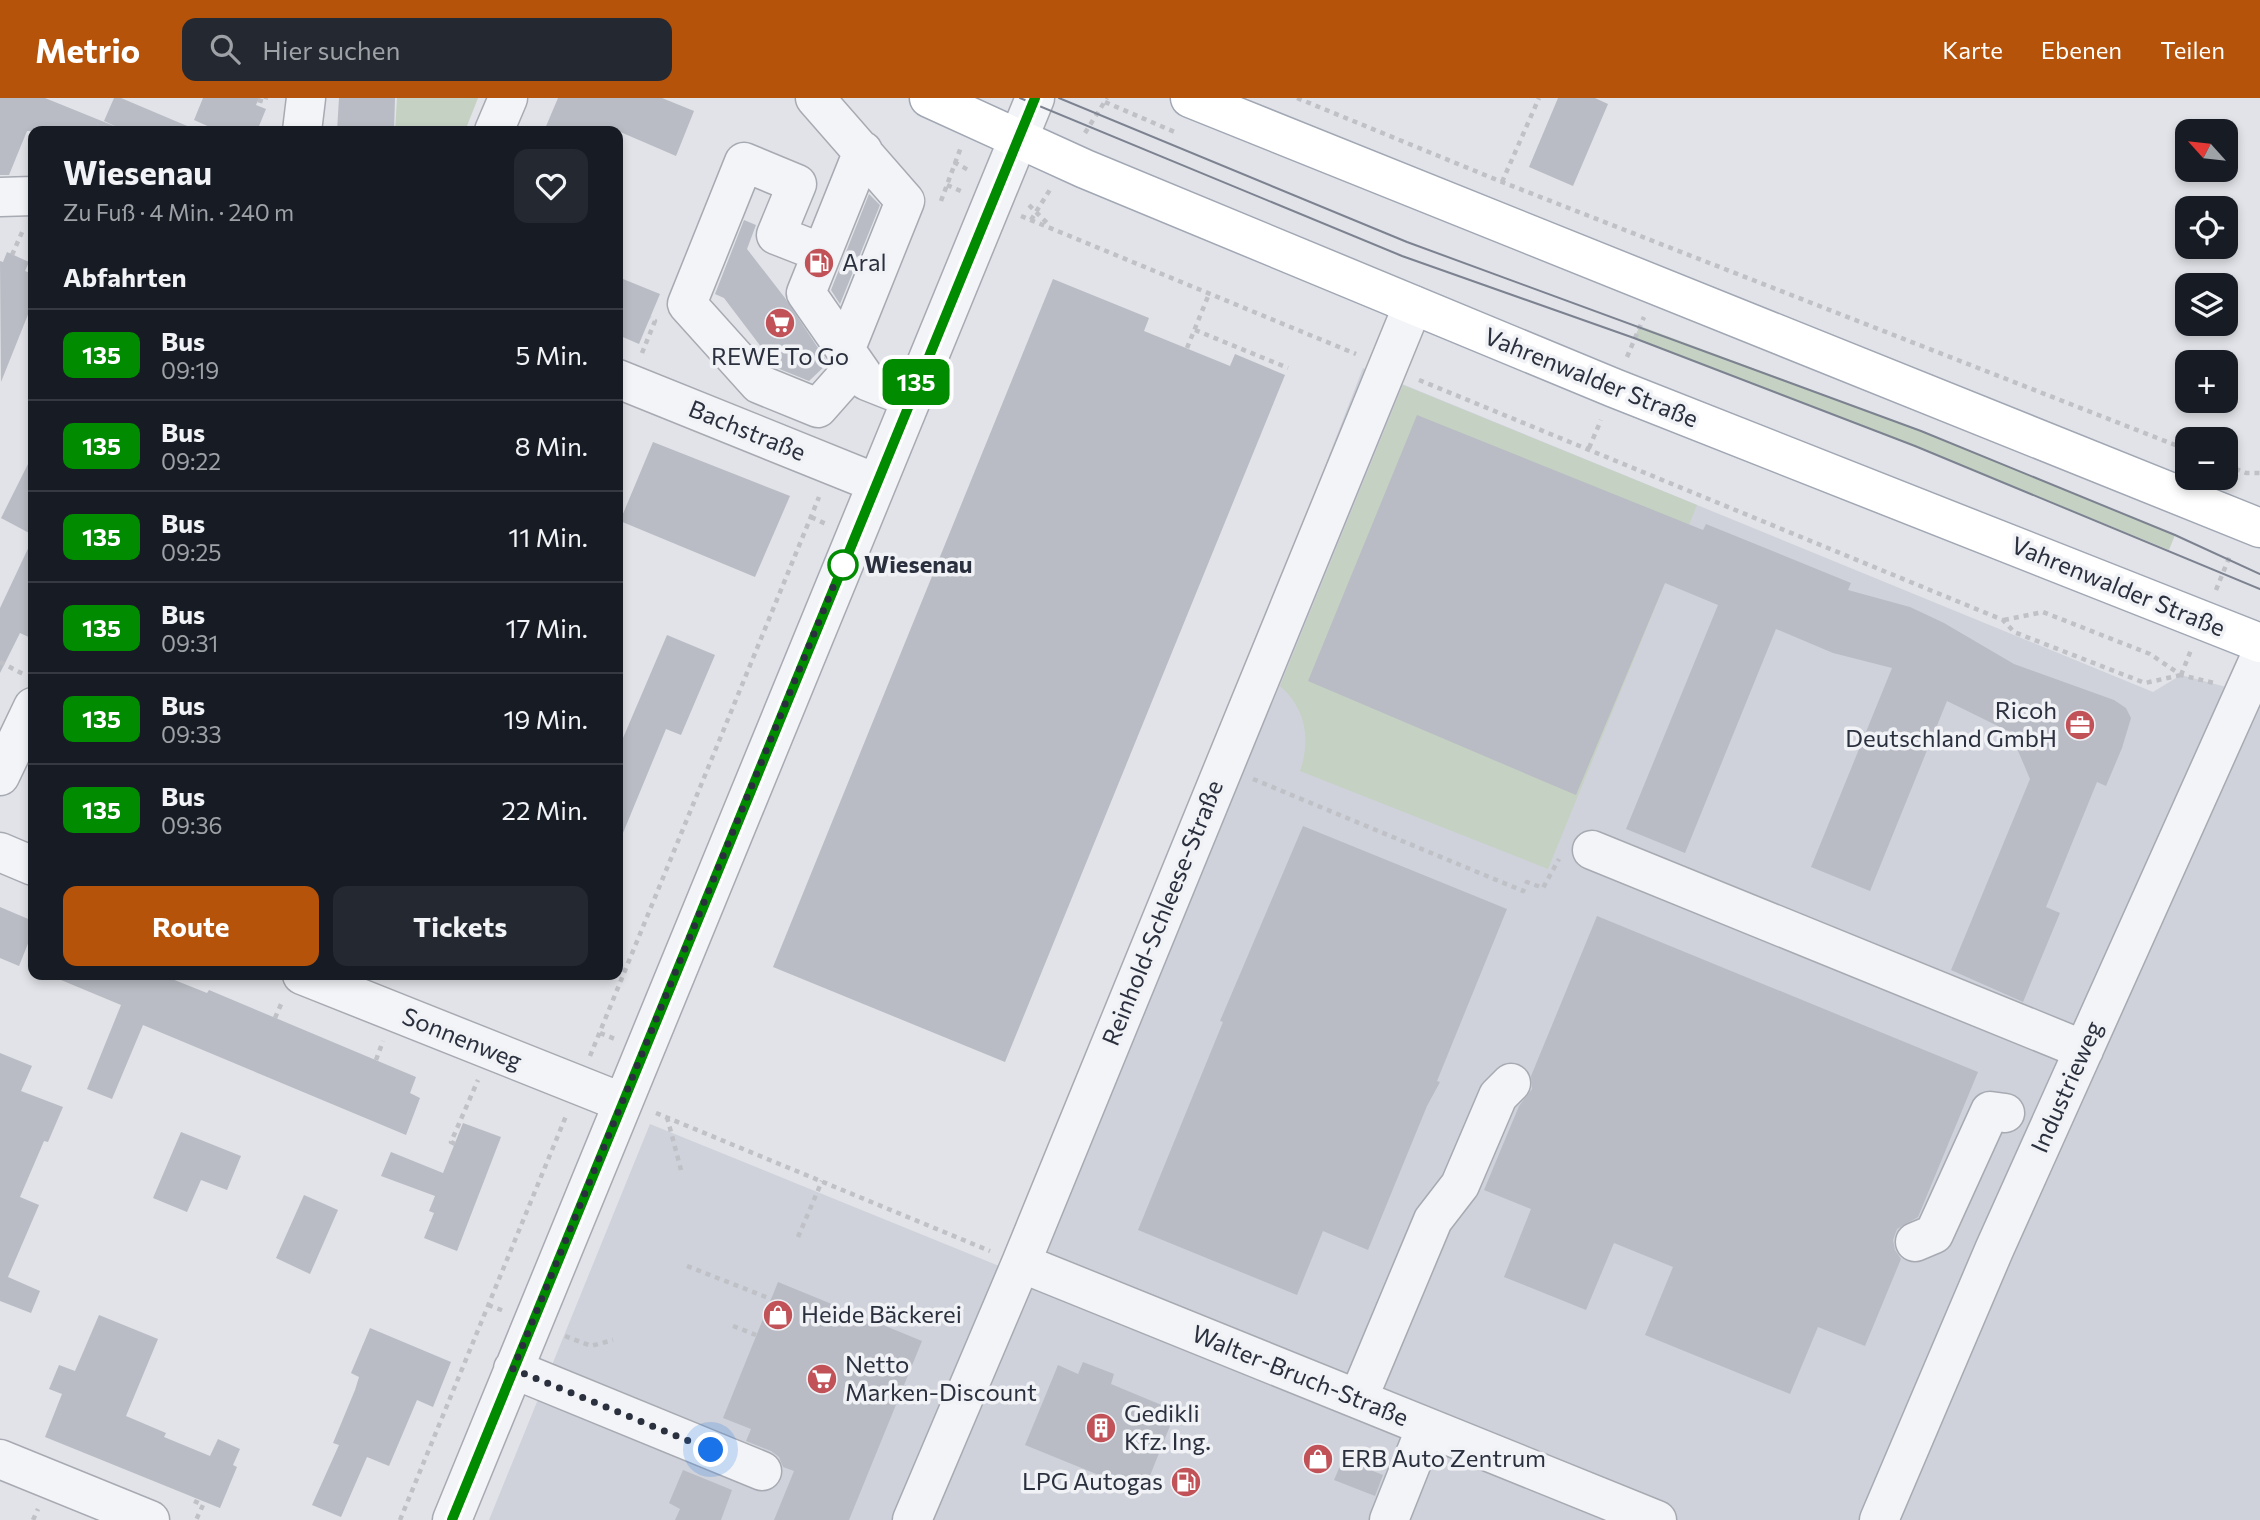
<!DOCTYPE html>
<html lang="de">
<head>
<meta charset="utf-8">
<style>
	body { margin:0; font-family:Commissioner,sans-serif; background:#242831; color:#f1f3f6; height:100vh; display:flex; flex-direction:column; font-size:26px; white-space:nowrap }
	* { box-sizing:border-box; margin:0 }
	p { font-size:23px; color:#9ea1a6 }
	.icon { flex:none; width:38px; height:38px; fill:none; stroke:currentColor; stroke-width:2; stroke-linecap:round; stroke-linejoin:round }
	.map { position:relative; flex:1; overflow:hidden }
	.sheet { position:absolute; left:28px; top:28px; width:595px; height:854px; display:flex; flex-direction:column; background:#171b24; border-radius:14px; box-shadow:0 4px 10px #0003 }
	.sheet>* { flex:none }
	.badge { padding:0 14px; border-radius:10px; font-size:24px; line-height:46px }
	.needle { width:46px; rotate:297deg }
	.fabs { position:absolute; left:2175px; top:21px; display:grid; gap:14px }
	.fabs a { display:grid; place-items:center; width:63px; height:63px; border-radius:14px; background:#171b24; box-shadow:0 4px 10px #0003; font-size:35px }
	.you { position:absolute; width:35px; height:35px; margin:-18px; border:5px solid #fff; border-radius:50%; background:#1a73e8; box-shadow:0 0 0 10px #1a73e833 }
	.map>.badge { position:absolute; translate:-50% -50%; box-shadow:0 0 0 4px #fff }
	h2 { padding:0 35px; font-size:26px; line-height:63px }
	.round { display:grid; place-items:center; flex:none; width:74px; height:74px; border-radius:14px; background:#242831 }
	.head { display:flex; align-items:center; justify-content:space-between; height:119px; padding:0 35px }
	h1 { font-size:33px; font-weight:700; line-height:52px }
	.primary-button { display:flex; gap:14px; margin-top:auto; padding:14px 35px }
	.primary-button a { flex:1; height:80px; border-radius:14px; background:#b45309; color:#fff; font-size:28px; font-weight:700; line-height:80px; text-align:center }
	.primary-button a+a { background:#242831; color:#f1f3f6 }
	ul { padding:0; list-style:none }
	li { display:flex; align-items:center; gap:21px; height:91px; padding:0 35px; border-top:2px solid #363941 }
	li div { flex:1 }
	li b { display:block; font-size:26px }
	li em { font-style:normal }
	li .badge { min-width:77px; font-weight:700; text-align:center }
	header { display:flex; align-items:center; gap:42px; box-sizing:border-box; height:98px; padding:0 35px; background:#b45309; color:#fff }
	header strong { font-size:33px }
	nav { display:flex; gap:38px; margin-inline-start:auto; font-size:24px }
	.search { width:490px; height:63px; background:#242831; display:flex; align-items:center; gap:18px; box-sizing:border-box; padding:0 24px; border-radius:14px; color:#9ea1a6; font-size:26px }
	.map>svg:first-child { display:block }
	.built { fill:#cfd2da }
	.green { fill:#c5d1c3 }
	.building { fill:#b9bcc4 }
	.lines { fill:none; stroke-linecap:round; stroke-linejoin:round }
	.minor-casing { stroke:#a7aab2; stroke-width:41 }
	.major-casing { stroke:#a1a7b3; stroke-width:41 }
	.path { stroke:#bfc1c7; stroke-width:4.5; stroke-dasharray:5 5; stroke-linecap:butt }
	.minor { stroke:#f3f4f7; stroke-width:38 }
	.major { stroke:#fff; stroke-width:38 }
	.tram { stroke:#7c8290; stroke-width:2 }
	.line-casing { stroke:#fff; stroke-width:16 }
	.line { stroke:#008b00; stroke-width:10 }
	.walk { stroke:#2b303e; stroke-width:7; stroke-dasharray:0 12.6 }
	.stop-dot { fill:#fff; stroke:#008b00; stroke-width:3.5 }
	.labels { text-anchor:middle; stroke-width:7; stroke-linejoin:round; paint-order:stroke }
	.poi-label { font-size:24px; fill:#2b303e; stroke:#f0f2f6; text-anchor:start }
	.street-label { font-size:24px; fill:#2b303e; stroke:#f0f2f6 }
	.stop-label { font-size:24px; font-weight:bold; fill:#2b303e; stroke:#f0f2f6; text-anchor:start }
</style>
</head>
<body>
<header>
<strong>Metrio</strong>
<div class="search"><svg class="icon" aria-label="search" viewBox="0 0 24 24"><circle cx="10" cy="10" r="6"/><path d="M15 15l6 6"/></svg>Hier suchen</div>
<nav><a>Karte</a><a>Ebenen</a><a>Teilen</a></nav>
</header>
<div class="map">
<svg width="2260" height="1422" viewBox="0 0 2260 1422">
	<rect width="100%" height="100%" fill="#e1e3e8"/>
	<path class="built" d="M1363,270L2153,594L2181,577L2260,598V1422H489L650,1026L1004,1170L1215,651Z"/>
	<path class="green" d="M397,0H478L465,33H395Z
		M1640,228L1921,333L2175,437L2169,452L1915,348L1634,240Z
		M1403,287L1697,407L1548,771L1300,673C1311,642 1306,610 1280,588Z"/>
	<path class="building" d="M0,0H45L119,30L104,23L114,0H121L199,33H27L9,77H0Z
		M203,0H259L256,7L266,11L257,33H219L194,22Z
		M339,0H395L394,33H337Z
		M558,0H662L694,13L676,58L618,33H544Z
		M1558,0H1595L1608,6L1573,88L1529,69Z
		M869,96L880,107L840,206L831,192Z
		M744,122L756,127L747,151L785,200L828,265L809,283L777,270L724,200L715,196Z
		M7,154L29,164L25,173L33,176V204L1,284L0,163L3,164Z
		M618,179L660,196L639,246L618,237Z
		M1053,181L1149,220L1144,233L1230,268L1235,256L1285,277L1005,964L773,869Z
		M1417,317L1703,432L1706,426L1851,485L1848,492L1910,509L1944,525L2014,566L2114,602L2126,610L2131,620L2122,650L2106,688L2097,684L2046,809L2060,815L2023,904L1951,872L2030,681L2010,634L1947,603L1870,793L1811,769L1892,570L1833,555L1776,531L1685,755L1626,731L1718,507L1665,485L1576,697L1308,583Z
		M653,344L790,398L755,479L620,423Z
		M33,356V437L1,420Z
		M33,440V541L20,535L0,575V510Z
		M667,537L715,557L681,637L666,631L618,747V637L623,640Z
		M1303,728L1507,811L1437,983L1440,984L1427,1008L1368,1152L1323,1133L1297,1197L1138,1132L1223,924L1220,923Z
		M0,809L33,823V833L19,868L0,860Z
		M1597,818L1978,974L1918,1119L1897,1131L1893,1142L1895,1152L1901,1161L1865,1248L1818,1229L1790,1296L1645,1237L1673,1169L1614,1145L1586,1212L1504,1179L1531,1111L1484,1092L1519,1008L1532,991L1531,978Z
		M49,877H162L207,895L209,892L416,979L410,995L420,1000L406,1037L143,927L112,1001L87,991L121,907Z
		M0,955L32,968L21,993L63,1009L48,1044L44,1043L20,1099L39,1107L8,1179L40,1193L31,1215L0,1203Z
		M463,1025L501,1039L457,1153L424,1140L434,1115L429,1113L435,1098L381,1078L391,1054L443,1075Z
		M181,1034L241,1058L227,1092L201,1082L187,1114L153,1100Z
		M304,1097L338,1112L310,1176L276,1160Z
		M778,1184L922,1243L849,1422H774L794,1373L783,1369L779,1359L771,1353L746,1343L751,1331L723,1320Z
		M99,1217L158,1241L126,1318L166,1335L164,1339L210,1358L218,1341L240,1351L233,1367L237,1369L220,1410L45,1339L62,1296L49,1291L59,1267L75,1273Z
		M370,1230L451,1264L433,1309L417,1302L389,1368L367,1359L341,1419L312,1407L339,1347L333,1345L355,1292L359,1279L351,1275Z
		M1083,1264L1114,1276L1111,1286L1176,1313L1143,1395L1025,1347L1058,1267L1078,1276Z
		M1343,1361L1383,1377L1375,1398L1334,1382Z
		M683,1372L732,1392L721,1422H675L680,1411L669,1405Z"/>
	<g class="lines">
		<g class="minor-casing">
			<path id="minor" d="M815,0L905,103L846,250
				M302,33L306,0
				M494,33L508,0
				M863,53L806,195L867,283L910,300
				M0,99L33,98
				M822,155L776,137L797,86L744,64L687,206L759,286L818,310L856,267
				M618,281L876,385
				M0,678L33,609
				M1592,752L2084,952
				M0,754L33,768
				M302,877L621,1004
				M1915,1144L1934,1136L1990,1013L2005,1015
				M1021,1165L1657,1422
				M513,1271L762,1373
				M1358,1301L1433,1122L1460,1087L1498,998L1511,985
				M0,1361L150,1422
				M452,1422L1035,0
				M912,1422L1021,1165L1413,207
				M1389,1422L1426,1329
				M1879,1422L1994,1152L2260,559"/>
		</g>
		<g class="major-casing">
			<path id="major" d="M929,0L1085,71L1614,290L2260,545
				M1190,0L2260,430"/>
		</g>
		<path class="path" d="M1297,0L1502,84L2188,352
			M258,2L265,4L266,0
			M1105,4L1177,35
			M52,33L54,28
			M1085,35L1107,0
			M954,64L970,73
			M1502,84L1539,0
			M947,87L963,94
			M941,103L961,49
			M1029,107L1050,128
			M1021,118L1356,256
			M1031,122L1051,90
			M12,157L23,132
			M1195,232L1288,270
			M1187,250L1209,196
			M642,255L655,223L650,220
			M1627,259L1644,219
			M1419,282L2003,522L2014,534L2145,585L2181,577
			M1589,350L1601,322
			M2226,367L2246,375H2260
			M811,419L826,426
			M2216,492L2231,455
			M2004,522L2043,514L2150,556L2181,577L2214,585
			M0,564L25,577
			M2181,577L2191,552
			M1253,681L1523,793L1527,784L1543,790L1559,761
			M275,920L282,904
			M600,935L615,941
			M590,958L819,399
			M376,962L383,943
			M656,1015L990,1153
			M667,1019L681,1072
			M455,1046L451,1044L478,982
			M798,1139L822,1083
			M687,1168L771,1201
			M488,1207L504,1213
			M733,1228L756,1237
			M565,1238L591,1248L613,1242
			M194,1403L203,1407L196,1422
			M33,1422L38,1411
			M400,1422L566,1018"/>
		<use href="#minor" class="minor"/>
		<use href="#major" class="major"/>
		<path class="tram" d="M1020,0L1402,158L1634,240L1915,348L2260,491
			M1059,0L1407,144L1921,333L2175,437L2260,476"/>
	</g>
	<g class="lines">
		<g class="line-casing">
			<path id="line" d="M452,1422L1035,0"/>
		</g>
		<use href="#line" class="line"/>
		<path class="walk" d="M711,1352L513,1271L845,460L843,467"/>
	</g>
	<defs>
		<g id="fuel-disc" transform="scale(1.575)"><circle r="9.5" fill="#c15258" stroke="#f0f2f6"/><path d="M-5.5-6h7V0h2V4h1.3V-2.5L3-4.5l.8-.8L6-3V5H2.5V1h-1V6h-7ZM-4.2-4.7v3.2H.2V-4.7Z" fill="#fff"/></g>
		<g id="supermarket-disc" transform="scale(1.575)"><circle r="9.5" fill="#c15258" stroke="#f0f2f6"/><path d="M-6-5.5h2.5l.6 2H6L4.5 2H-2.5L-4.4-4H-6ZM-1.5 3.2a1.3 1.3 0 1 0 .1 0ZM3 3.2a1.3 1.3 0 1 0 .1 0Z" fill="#fff"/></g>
		<g id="office-disc" transform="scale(1.575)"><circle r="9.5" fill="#c15258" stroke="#f0f2f6"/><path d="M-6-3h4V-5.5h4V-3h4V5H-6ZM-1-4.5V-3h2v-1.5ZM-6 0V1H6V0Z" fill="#fff"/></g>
		<g id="shop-disc" transform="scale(1.575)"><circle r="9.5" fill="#c15258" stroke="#f0f2f6"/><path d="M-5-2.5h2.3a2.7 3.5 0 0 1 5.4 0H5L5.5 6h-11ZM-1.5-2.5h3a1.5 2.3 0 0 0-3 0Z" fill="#fff"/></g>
		<g id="building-disc" transform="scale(1.575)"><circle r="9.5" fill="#c15258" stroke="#f0f2f6"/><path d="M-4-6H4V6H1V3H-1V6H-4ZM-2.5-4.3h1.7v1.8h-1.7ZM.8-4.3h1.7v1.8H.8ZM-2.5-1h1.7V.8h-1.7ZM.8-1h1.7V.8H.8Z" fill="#fff"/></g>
	</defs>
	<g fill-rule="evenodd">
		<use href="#fuel-disc" x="819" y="165"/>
		<use href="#supermarket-disc" x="780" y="225"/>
		<use href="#office-disc" x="2080" y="627"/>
		<use href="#shop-disc" x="778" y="1217"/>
		<use href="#supermarket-disc" x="822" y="1281"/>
		<use href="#building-disc" x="1101" y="1330"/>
		<use href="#shop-disc" x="1318" y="1361"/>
		<use href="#fuel-disc" x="1186" y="1384"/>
	</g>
	<circle class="stop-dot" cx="843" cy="467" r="14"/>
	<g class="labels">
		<g class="poi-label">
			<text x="842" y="173">Aral</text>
			<text x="780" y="267" text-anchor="middle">REWE To Go</text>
			<text x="2057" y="621" text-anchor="end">Ricoh<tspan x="2057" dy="28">Deutschland GmbH</tspan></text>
			<text x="801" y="1225">Heide Bäckerei</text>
			<text x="845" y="1275">Netto<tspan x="845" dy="28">Marken-Discount</tspan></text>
			<text x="1124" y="1324">Gedikli<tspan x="1124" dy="28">Kfz. Ing.</tspan></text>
			<text x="1341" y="1369">ERB Auto Zentrum</text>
			<text x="1163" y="1392" text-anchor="end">LPG Autogas</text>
		</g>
		<g class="street-label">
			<text transform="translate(1591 280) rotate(22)" y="8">Vahrenwalder Straße</text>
			<text transform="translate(747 333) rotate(22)" y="8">Bachstraße</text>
			<text transform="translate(2118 489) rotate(22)" y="8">Vahrenwalder Straße</text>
			<text transform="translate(1163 815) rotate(-68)" y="8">Reinhold-Schleese-Straße</text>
			<text transform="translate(462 941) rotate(22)" y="8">Sonnenweg</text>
			<text transform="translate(2067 989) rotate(-66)" y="8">Industrieweg</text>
			<text transform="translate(1300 1278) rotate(22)" y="8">Walter-Bruch-Straße</text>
		</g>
		<g class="stop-label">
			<text x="864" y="475">Wiesenau</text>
		</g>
	</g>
</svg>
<div class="fabs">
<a><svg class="needle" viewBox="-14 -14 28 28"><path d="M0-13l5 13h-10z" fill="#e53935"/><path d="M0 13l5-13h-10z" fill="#9ea1a6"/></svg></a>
<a><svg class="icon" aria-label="locate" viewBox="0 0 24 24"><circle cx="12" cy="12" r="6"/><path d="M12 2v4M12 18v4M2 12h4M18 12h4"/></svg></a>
<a><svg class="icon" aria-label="layers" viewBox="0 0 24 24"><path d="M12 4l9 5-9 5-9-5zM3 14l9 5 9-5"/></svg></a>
<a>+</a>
<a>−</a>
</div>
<div class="you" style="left:711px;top:1352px"></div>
<b class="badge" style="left:916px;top:284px;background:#008b00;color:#fff">135</b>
<section class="sheet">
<div class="head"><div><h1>Wiesenau</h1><p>Zu Fuß · 4 Min. · 240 m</p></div><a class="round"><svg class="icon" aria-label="heart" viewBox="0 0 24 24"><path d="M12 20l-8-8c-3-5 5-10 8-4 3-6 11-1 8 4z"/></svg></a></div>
<h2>Abfahrten</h2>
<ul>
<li><span class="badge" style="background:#008b00;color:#fff">135</span><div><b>Bus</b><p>09:19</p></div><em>5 Min.</em></li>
<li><span class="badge" style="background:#008b00;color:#fff">135</span><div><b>Bus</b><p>09:22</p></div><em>8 Min.</em></li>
<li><span class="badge" style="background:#008b00;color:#fff">135</span><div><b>Bus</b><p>09:25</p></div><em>11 Min.</em></li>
<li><span class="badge" style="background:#008b00;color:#fff">135</span><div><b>Bus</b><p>09:31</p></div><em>17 Min.</em></li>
<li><span class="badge" style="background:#008b00;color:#fff">135</span><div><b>Bus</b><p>09:33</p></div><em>19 Min.</em></li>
<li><span class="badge" style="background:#008b00;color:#fff">135</span><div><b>Bus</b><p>09:36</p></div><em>22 Min.</em></li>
</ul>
<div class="primary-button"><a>Route</a><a>Tickets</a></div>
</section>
</div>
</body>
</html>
